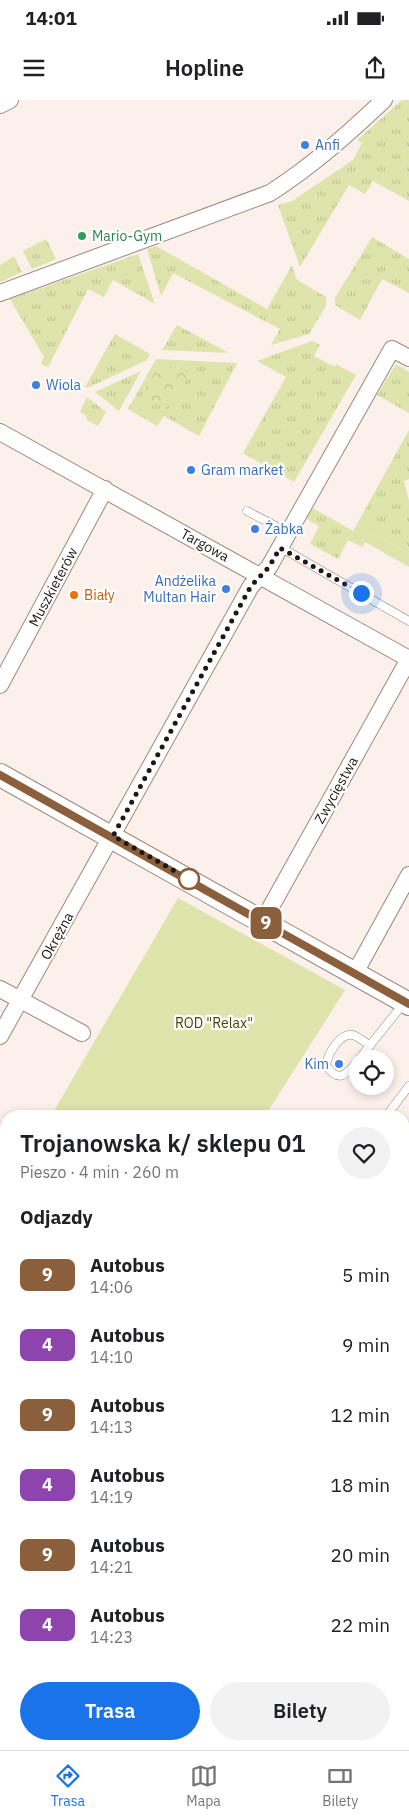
<!DOCTYPE html>
<html lang="pl">
<head>
<meta charset="utf-8">
<style>
	body { margin:0; font-family:"IBM Plex Sans",sans-serif; background:#f2f2f2; color:#202124; height:100vh; display:flex; flex-direction:column; font-size:19px; white-space:nowrap }
	* { box-sizing:border-box; margin:0 }
	p { font-size:16px; color:#757577 }
	.icon { flex:none; width:28px; height:28px; fill:none; stroke:currentColor; stroke-width:2; stroke-linecap:round; stroke-linejoin:round }
	.map { position:relative; flex:1; overflow:hidden }
	.details { position:absolute; left:0px; top:1010px; width:410px; height:640px; display:flex; flex-direction:column; background:#fff; border-radius:20px 20px 0 0; box-shadow:0 2px 8px #0003 }
	.details>* { flex:none }
	.badge { padding:0 10px; border-radius:8px; font-size:18px; line-height:32px }
	.buttons { position:absolute; left:349px; top:950px; display:grid; gap:10px }
	.buttons a { display:grid; place-items:center; width:45px; height:45px; border-radius:50%; background:#fff; box-shadow:0 2px 8px #0003; font-size:25px }
	.you { position:absolute; width:25px; height:25px; margin:-12px; border:4px solid #fff; border-radius:50%; background:#1a73e8; box-shadow:0 0 0 8px #1a73e833 }
	.map>.badge { position:absolute; translate:-50% -50%; box-shadow:0 0 0 2px #fff }
	h2 { padding:0 20px; font-size:19px; line-height:45px }
	.round { display:grid; place-items:center; flex:none; width:52px; height:52px; border-radius:26px; background:#f2f2f2 }
	.headline { display:flex; align-items:center; justify-content:space-between; height:85px; padding:0 20px }
	h1 { font-size:24px; font-weight:600; line-height:38px }
	.primary-button { display:flex; gap:10px; margin-top:auto; padding:10px 20px }
	.primary-button a { flex:1; height:58px; border-radius:30px; background:#1a73e8; color:#fff; font-size:20px; font-weight:600; line-height:58px; text-align:center }
	.primary-button a+a { background:#f2f2f2; color:#202124 }
	ul { padding:0; list-style:none }
	li { display:flex; align-items:center; gap:15px; height:70px; padding:0 20px }
	li div { flex:1 }
	li b { display:block; font-size:19px }
	li em { font-style:normal }
	li .badge { min-width:55px; font-weight:700; text-align:center }
	.status { display:flex; justify-content:space-between; align-items:center; height:35px; padding:0 25px; background:#fff; direction:ltr }
	.status svg { height:14px; fill:currentColor }
	header { display:flex; justify-content:space-between; align-items:center; height:65px; padding:0 20px; background:#fff; font-size:22px; font-weight:600 }
	.tabs { display:flex; justify-content:space-around; align-items:center; height:70px; border-top:1px solid #e0e0e0; background:#fff; font-size:14px; color:#757577 }
	.tabs a { display:grid; justify-items:center; gap:2px }
	.tabs .selected { color:#1a73e8 }
	.map>svg:first-child { display:block }
	.grass { fill:url(#grass-tufts) }
	.forest { fill:url(#forest-firs) }
	.park { fill:url(#park-crowns) }
	.garden { fill:#dfe4ac }
	.lines { fill:none; stroke-linecap:round; stroke-linejoin:round }
	.lane-casing { stroke:#9a8980; stroke-width:9 }
	.street-casing { stroke:#9a8980; stroke-width:18 }
	.secondary-casing { stroke:#9a8980; stroke-width:24 }
	.lane { stroke:#fff; stroke-width:8 }
	.street { stroke:#fff; stroke-width:16 }
	.secondary { stroke:#fff; stroke-width:22 }
	.line-casing { stroke:#fff; stroke-width:11 }
	.line { stroke:#8b5e3c; stroke-width:8 }
	.walk { stroke:#1e1714; stroke-width:5; stroke-dasharray:0 9 }
	.shop-dot { fill:#3f7fe0; stroke:#fff; stroke-width:2 }
	.leisure-dot { fill:#2e9e5b; stroke:#fff; stroke-width:2 }
	.food-dot { fill:#e8710a; stroke:#fff; stroke-width:2 }
	.stop-dot { fill:#fff; stroke:#8b5e3c; stroke-width:2.5 }
	.labels { text-anchor:middle; stroke-width:4.5; stroke-linejoin:round; paint-order:stroke }
	.shop-label { font-size:14px; fill:#366cbe; stroke:#fff; text-anchor:start }
	.leisure-label { font-size:14px; fill:#27864d; stroke:#fff; text-anchor:start }
	.street-label { font-size:14px; fill:#1e1714; stroke:#fff }
	.food-label { font-size:14px; fill:#c56008; stroke:#fff; text-anchor:start }
	.park-label { font-size:14px; fill:#444608; stroke:#fff }
</style>
</head>
<body>
<div class="status"><b>14:01</b><svg viewBox="0 0 49 12"><path d="M0 12V9h3v3zM5 12V6h3v6zM10 12V3h3v9zM15 12V0h3v12zM26 1h20v11H26zM47 4h2v5h-2z"/></svg></div>
<header><svg class="icon" aria-label="menu" viewBox="0 0 24 24"><path d="M4 6h16M4 12h16M4 18h16"/></svg>Hopline<svg class="icon" aria-label="share" viewBox="0 0 24 24"><path d="M12 15V3M7 8l5-5 5 5M5 13v7h14v-7"/></svg></header>
<div class="map">
<svg width="409" height="1650" viewBox="0 0 409 1650">
	<defs>
		<pattern id="grass-tufts" width="24" height="20" patternUnits="userSpaceOnUse" patternTransform="scale(1.25)"><rect width="24" height="20" fill="#dfe4ac"/><path d="M3 7l-1-3M5 7V3M7 7l1-3M15 17l-1-3M17 17v-4M19 17l1-3" fill="none" stroke="#bfc393"/></pattern>
		<pattern id="forest-firs" width="22" height="20" patternUnits="userSpaceOnUse" patternTransform="scale(1.25)"><rect width="22" height="20" fill="#dfe4ac"/><path d="M5 1l3.5 6h-7zM16 11l3.5 6h-7z" fill="#bfc393"/></pattern>
		<pattern id="park-crowns" width="20" height="18" patternUnits="userSpaceOnUse" patternTransform="scale(1.25)"><rect width="20" height="18" fill="#dfe4ac"/><path d="M2 6a3 3 0 1 1 6 0M12 15a3 3 0 1 1 6 0" fill="none" stroke="#bfc393"/></pattern>
	</defs>
	<rect width="100%" height="100%" fill="#fcf0eb"/>
	<path class="grass" d="M402,0H409V101L373,81L365,94L349,85L300,167L278,105L292,101L353,60L362,43L357,40Z
		M372,137L409,159V193L382,179L360,220L335,205V198Z
		M46,139L56,159L32,169L23,151Z
		M156,146L267,209L292,165L297,180L326,197V206L309,234L271,245L280,229L173,173L161,196L147,149Z
		M138,154L155,204L113,180L104,197L88,189L48,267L41,264L44,257L10,199Z
		M14,156L22,172L0,182V165Z
		M177,225L229,253L162,250Z
		M115,234L150,254L147,260L87,288L85,287Z
		M312,241L320,245L314,256L335,267L336,264L356,275L294,382L243,353L286,277L257,261Z
		M156,259L237,263L199,336L164,316L157,326L128,309Z
		M396,264L409,272V313L377,295Z
		M141,271L119,311L95,292Z
		M87,297L106,312L98,326L87,320L86,316L80,312Z
		M409,330V379L404,381L409,401V453L357,424Z
		M311,407L353,431L338,459L310,444L319,426L305,418Z
		M0,1154L6,1157V1313L0,1309Z
		M409,1184V1242L404,1238V1187Z"/>
	<path class="forest" d="M409,1371V1569L404,1566V1380Z
		M0,1574H6V1644H56L51,1650H0Z"/>
	<path class="park" d="M163,267L192,269L168,310L141,295L155,272Z"/>
	<path class="garden" d="M357,424L409,453V467L365,442L362,447L348,440Z
		M178,798L345,890L265,1016H51Z
		M6,1092V1157L0,1154V1103Z"/>
	<g class="lines">
		<g class="lane-casing">
			<path id="lane" d="M247,411L289,433
				M280,447L409,521
				M359,959L404,903
				M358,961C346,974 340,984 326,966C327,955 340,932 353,935C359,937 365,942 370,946
				M387,1015L409,986
				M0,1317L6,1321
				M0,1420L6,1411
				M156,1644L165,1650
				M376,1644L384,1650
				M340,1650L345,1644"/>
		</g>
		<g class="street-casing">
			<path id="street" d="M0,5L10,0
				M0,193L270,93C312,66 348,34 384,0
				M0,332L409,559
				M0,585L105,389
				M263,821L409,559
				M355,873L409,775
				M0,889L82,933
				M0,936L251,486L269,467L392,249L409,258
				M404,1247L409,1251
				M0,1395L6,1399"/>
		</g>
		<g class="secondary-casing">
			<path id="secondary" d="M0,675L409,904
				M404,1161L409,1155
				M70,1650L75,1644"/>
		</g>
		<use href="#lane" class="lane"/>
		<use href="#street" class="street"/>
		<use href="#secondary" class="secondary"/>
	</g>
	<g class="lines">
		<g class="line-casing">
			<path id="line" d="M0,675L409,904"/>
		</g>
		<use href="#line" class="line"/>
		<path class="walk" d="M189,779L113,736L251,486L269,467L280,448L361,493"/>
	</g>
	<g class="shop-dot">
		<circle cx="305" cy="45" r="5"/>
		<circle cx="36" cy="285" r="5"/>
		<circle cx="191" cy="370" r="5"/>
		<circle cx="255" cy="429" r="5"/>
		<circle cx="226" cy="489" r="5"/>
		<circle cx="339" cy="964" r="5"/>
	</g>
	<circle class="leisure-dot" cx="82" cy="136" r="5"/>
	<circle class="food-dot" cx="74" cy="495" r="5"/>
	<circle class="stop-dot" cx="189" cy="779" r="10"/>
	<g class="labels">
		<g class="shop-label">
			<text x="315" y="50">Anfi</text>
			<text x="46" y="290">Wiola</text>
			<text x="201" y="375">Gram market</text>
			<text x="265" y="434">Żabka</text>
			<text x="216" y="486" text-anchor="end">Andżelika<tspan x="216" dy="16">Multan Hair</tspan></text>
			<text x="329" y="969" text-anchor="end">Kim</text>
		</g>
		<g class="leisure-label">
			<text x="92" y="141">Mario-Gym</text>
		</g>
		<g class="street-label">
			<text transform="translate(205 445) rotate(29)" y="5">Targowa</text>
			<text transform="translate(53 487) rotate(-62)" y="5">Muszkieterów</text>
			<text transform="translate(336 690) rotate(-61)" y="5">Zwycięstwa</text>
			<text transform="translate(57 836) rotate(-61)" y="5">Okrężna</text>
		</g>
		<g class="food-label">
			<text x="84" y="500">Biały</text>
		</g>
		<g class="park-label">
			<text x="214" y="928">ROD "Relax"</text>
		</g>
	</g>
</svg>
<div class="buttons">
<a><svg class="icon" aria-label="locate" viewBox="0 0 24 24"><circle cx="12" cy="12" r="6"/><path d="M12 2v4M12 18v4M2 12h4M18 12h4"/></svg></a>
</div>
<div class="you" style="left:361px;top:493px"></div>
<b class="badge" style="left:266px;top:823px;background:#8b5e3c;color:#fff">9</b>
<section class="details">
<div class="headline"><div><h1>Trojanowska k/ sklepu 01</h1><p>Pieszo · 4 min · 260 m</p></div><a class="round"><svg class="icon" aria-label="heart" viewBox="0 0 24 24"><path d="M12 20l-8-8c-3-5 5-10 8-4 3-6 11-1 8 4z"/></svg></a></div>
<h2>Odjazdy</h2>
<ul>
<li><span class="badge" style="background:#8b5e3c;color:#fff">9</span><div><b>Autobus</b><p>14:06</p></div><em>5 min</em></li>
<li><span class="badge" style="background:#8e44ad;color:#fff">4</span><div><b>Autobus</b><p>14:10</p></div><em>9 min</em></li>
<li><span class="badge" style="background:#8b5e3c;color:#fff">9</span><div><b>Autobus</b><p>14:13</p></div><em>12 min</em></li>
<li><span class="badge" style="background:#8e44ad;color:#fff">4</span><div><b>Autobus</b><p>14:19</p></div><em>18 min</em></li>
<li><span class="badge" style="background:#8b5e3c;color:#fff">9</span><div><b>Autobus</b><p>14:21</p></div><em>20 min</em></li>
<li><span class="badge" style="background:#8e44ad;color:#fff">4</span><div><b>Autobus</b><p>14:23</p></div><em>22 min</em></li>
</ul>
<div class="primary-button"><a>Trasa</a><a>Bilety</a></div>
</section>
</div>
<nav class="tabs">
<a class="selected"><svg class="icon" aria-label="directions" viewBox="0 0 24 24"><path d="M12 3l9 9-9 9-9-9zM9 14v-3h6M13 9l2 2-2 2"/></svg>Trasa</a>
<a><svg class="icon" aria-label="map" viewBox="0 0 24 24"><path d="M3 6l6-2 6 2 6-2v14l-6 2-6-2-6 2zM9 4v14M15 6v14"/></svg>Mapa</a>
<a><svg class="icon" aria-label="tickets" viewBox="0 0 24 24"><path d="M3 7h18v10H3zM15 7v10"/></svg>Bilety</a>
</nav>
</body>
</html>
